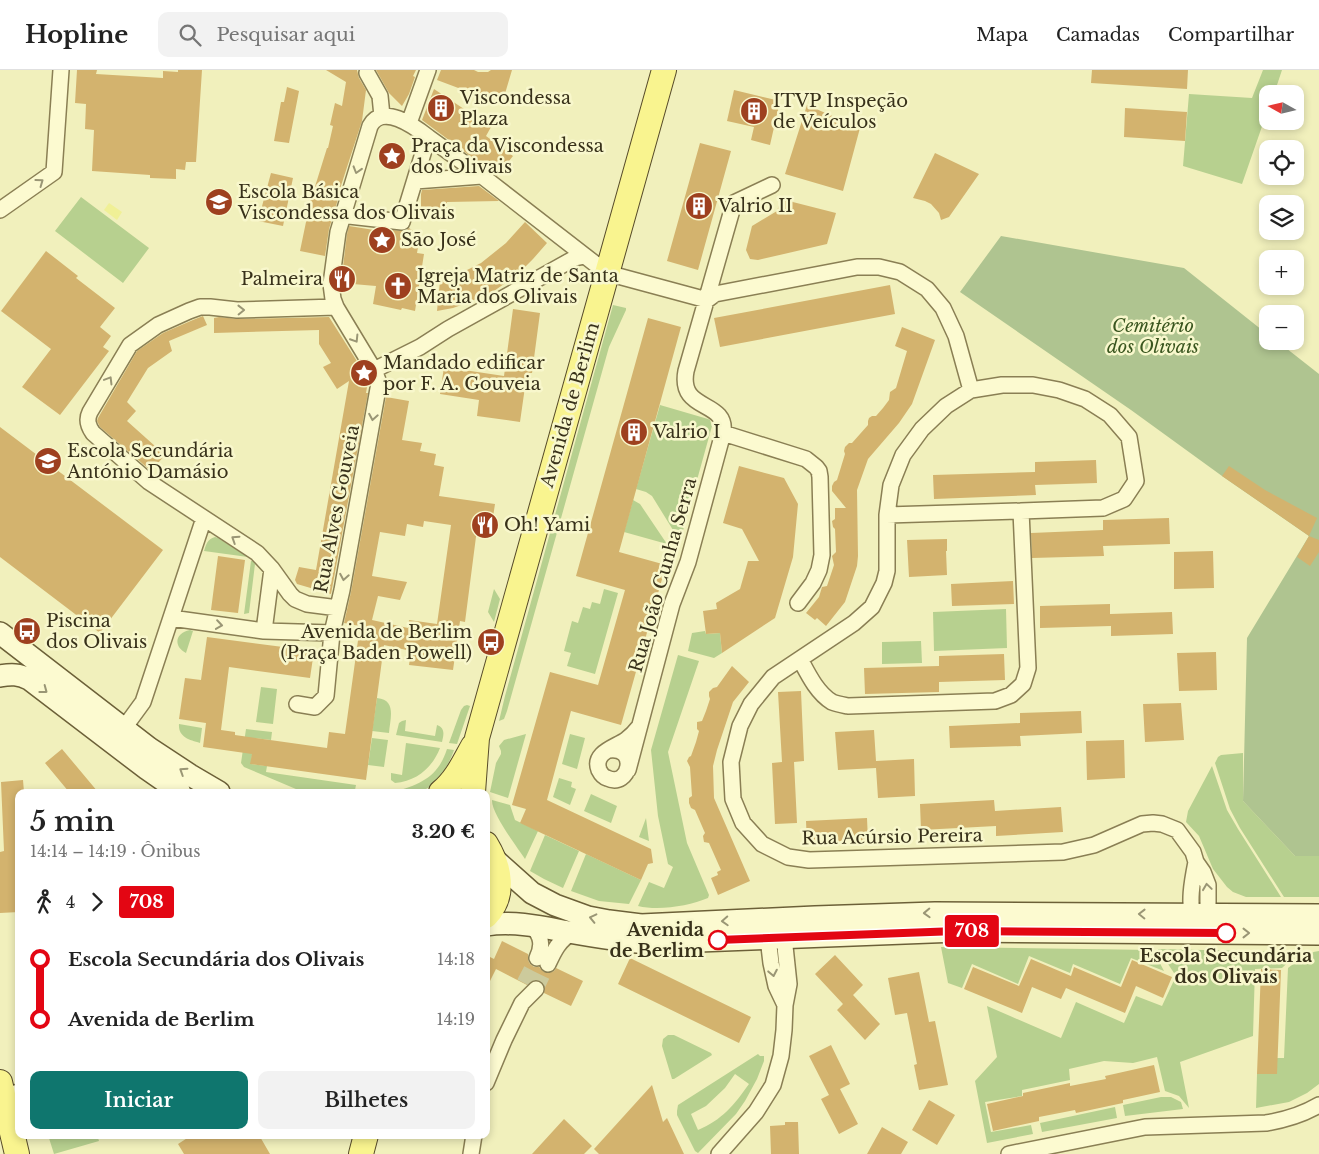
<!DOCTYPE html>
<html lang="pt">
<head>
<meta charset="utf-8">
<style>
	body { margin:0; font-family:"Libre Baskerville",serif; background:#f2f2f2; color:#222; height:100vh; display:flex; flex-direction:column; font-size:19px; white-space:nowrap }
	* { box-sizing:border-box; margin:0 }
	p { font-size:16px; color:#767676 }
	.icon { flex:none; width:28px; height:28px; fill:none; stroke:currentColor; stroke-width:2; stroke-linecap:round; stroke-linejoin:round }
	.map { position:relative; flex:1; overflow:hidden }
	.sheet { position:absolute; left:15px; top:719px; width:475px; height:350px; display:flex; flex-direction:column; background:#fff; border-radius:10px; box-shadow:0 2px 8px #0003 }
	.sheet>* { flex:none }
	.badge { padding:0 10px; border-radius:4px; font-size:18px; line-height:32px }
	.needle { width:32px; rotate:278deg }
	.tools { position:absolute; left:1259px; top:15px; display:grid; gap:10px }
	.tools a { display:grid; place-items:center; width:45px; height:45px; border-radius:10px; background:#fff; box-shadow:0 2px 8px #0003; font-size:25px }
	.map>.badge { position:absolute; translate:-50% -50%; box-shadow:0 0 0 2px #fff }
	.legs { display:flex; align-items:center; gap:8px; height:55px; padding:0 15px; font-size:16px }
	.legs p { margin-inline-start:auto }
	.headline { display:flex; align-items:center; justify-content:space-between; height:85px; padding:0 15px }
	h1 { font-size:28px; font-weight:600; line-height:38px }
	.primary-button { display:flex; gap:10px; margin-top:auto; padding:10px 15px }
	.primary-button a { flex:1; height:58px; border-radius:10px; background:#0f766e; color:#fff; font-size:20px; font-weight:600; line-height:58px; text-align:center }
	.primary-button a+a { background:#f2f2f2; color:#222 }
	ul { padding:0 15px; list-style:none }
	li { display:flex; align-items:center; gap:18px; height:60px; font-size:19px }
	li i { display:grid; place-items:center; width:8px; height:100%; margin:0 6px; background:currentColor }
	li i::after { content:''; width:12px; height:12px; margin:-6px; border:4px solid; border-radius:50%; background:#fff }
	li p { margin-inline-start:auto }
	li:first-child i { background:linear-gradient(#0000 50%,currentColor 0) }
	li:last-child i { background:linear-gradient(currentColor 50%,#0000 0) }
	header { display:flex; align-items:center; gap:30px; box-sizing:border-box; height:70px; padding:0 25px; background:#fff; border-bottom:1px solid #e0e0e0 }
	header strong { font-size:24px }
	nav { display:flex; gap:28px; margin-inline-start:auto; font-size:18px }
	.search { width:350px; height:45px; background:#f2f2f2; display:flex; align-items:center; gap:12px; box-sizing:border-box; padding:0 18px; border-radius:10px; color:#767676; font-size:19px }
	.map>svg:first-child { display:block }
	.green { fill:#b7d08f; fill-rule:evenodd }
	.sand { fill:#f0f096 }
	.cemetery { fill:#afc490 }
	.building { fill:#d3b36e; fill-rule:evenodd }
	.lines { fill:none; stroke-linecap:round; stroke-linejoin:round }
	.minor-tunnel { stroke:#ccca9c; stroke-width:15; stroke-dasharray:15 8; stroke-linecap:butt }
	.minor-casing { stroke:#8a7f54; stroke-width:18 }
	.secondary-casing { stroke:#6c6038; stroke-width:24 }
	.primary-casing { stroke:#574b29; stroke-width:26 }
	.minor { stroke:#fcfad0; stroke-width:15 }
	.secondary { stroke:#fcfad0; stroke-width:21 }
	.primary { stroke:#f9f48f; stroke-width:24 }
	.oneway { stroke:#9a9675 }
	.line-1-casing { stroke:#fff; stroke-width:11 }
	.line-1 { stroke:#e30613; stroke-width:8 }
	.stop-1-dot { fill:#fff; stroke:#e30613; stroke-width:2.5 }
	.labels { text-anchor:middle; stroke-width:5; stroke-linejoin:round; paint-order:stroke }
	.poi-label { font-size:18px; fill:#38311a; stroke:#f8f7cc; text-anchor:start }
	.park-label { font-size:18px; font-style:italic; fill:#3a561f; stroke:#f8f7cc }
	.street-label { font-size:18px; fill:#38311a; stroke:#f8f7cc }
	.stop-label { font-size:18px; font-weight:bold; fill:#38311a; stroke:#f8f7cc; text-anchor:end }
</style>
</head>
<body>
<header>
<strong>Hopline</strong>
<div class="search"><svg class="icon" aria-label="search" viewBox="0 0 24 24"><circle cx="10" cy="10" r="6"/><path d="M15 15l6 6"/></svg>Pesquisar aqui</div>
<nav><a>Mapa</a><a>Camadas</a><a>Compartilhar</a></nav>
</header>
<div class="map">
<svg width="1319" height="1084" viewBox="0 0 1319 1084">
	<rect width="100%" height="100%" fill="#f1f0bc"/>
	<path class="green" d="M1263,0H1282L1274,24H1268L1267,42L1242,114L1183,96L1189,24L1252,28Z
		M81,127L149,178L123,213L55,161Z
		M613,235L626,238V240L609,277L507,641L504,649L499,651L505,626Z
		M660,335L708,349L710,350L712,356L682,464L673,460L652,426L646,422L636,419Z
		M633,430L640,434L667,474L624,462Z
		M215,467L218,468L248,487L204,481C206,475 207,469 215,467Z
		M251,491H254L255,494L249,543L244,544Z
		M494,519L500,529L494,552L488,542Z
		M604,519L618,523L595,604L567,596L571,583L564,581L572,551L578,553L583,537L590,539L592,532L600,534Z
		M1006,539L1007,578L934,581L933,542Z
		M190,560L193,561L186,583C173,576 175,563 190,560Z
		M705,561L706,564L720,563L722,583L714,588L688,581L692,563Z
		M921,571L922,593L882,594V572Z
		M678,585L699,591L668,682L687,773L709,825L708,828C689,836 659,841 638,836L649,812L664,818L673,797L668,794L658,746L651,680Z
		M261,617L277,619L273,654L256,652Z
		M377,628C397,630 390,649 389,663L372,661Z
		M467,635L470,636L457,674L449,673L461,640L464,636Z
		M406,650L405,661L435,666L437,655C445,658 444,664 442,672L396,665L399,653L402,651Z
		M179,654L202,658L200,673C189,670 178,667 179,654Z
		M246,659L272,662L271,670L254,668L251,694L267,696L266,702L356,715L355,720L348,722H303L244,697L241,693Z
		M526,664L508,728L490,722L496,693L501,684V681L499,676L504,670Z
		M570,664L585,668L577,699L562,694Z
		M372,668L388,670L384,697L368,695Z
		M406,673L440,678C432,698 417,711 395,713L391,710V703L402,705Z
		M447,679L454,680C449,695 436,718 419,722C412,724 402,722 394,722C421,714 438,707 447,679Z
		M1243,683V731L1295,786H1319V827H1284L1240,758L1230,739L1215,693L1218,687L1221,685Z
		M1212,696L1227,740L1238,759L1281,827H1246L1233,822L1227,817L1213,799L1199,766L1186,752L1188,741Z
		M559,708L572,712L571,717L576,719L570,735L553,727Z
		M591,724L617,736L611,753L584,741Z
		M492,730L510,735L515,750L538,761L525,789C517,777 491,743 492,730Z
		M646,748L649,771L639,767Z
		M545,765L579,781L563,818L544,809L530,801Z
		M586,784L641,810L629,834L599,831L571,821Z
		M941,877L1153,880L1164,901L1131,888L1120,914L1073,894L1070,903L1029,886L1018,914L972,894L962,918L948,913Z
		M1158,879L1299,882L1282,898L1255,899L1253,966L1180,992L1189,1038L1179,1026L1165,1021L1157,987L1133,993L1104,991L1069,999L1070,1010L1022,1020V1026L985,1032L991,1062L1031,1055L1033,1064L987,1073L975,1011L997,987L987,936L1061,968L1076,932L1124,953L1136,926L1162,936L1176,906Z
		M1319,881V1014L1307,1023L1289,1032L1256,1038L1257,1004H1277V988H1284L1288,898C1298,891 1307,882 1319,881Z
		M668,965H674L711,983L712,985L674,1009H672L662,976L663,969Z
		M758,984L760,986H764V991L757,1009L745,1031L736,1044L698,1083L695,1081L677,1045V1041L678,1035ZM735,1004L749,1014C734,1035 722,1050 698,1060L691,1044L706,1036L725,1018Z
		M1161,1027H1171L1181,1032L1183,1039L1125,1046L1123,1035Z
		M1115,1037L1117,1048L1042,1062L1040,1053Z
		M48,1065H97L99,1071L54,1084Z"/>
	<path class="sand" d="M109,133L122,142L117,150L104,140Z"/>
	<path class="cemetery" d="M1001,166L1184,198L1267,264L1268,271H1277L1319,304V786H1295L1243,731L1247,568L1309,466L1222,406L1131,340L960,222Z"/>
	<path class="building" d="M77,0H97L96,4L163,8V1L178,2V0H202L196,92H186L185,100L176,99V109L150,108V105L92,101L94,60L85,59L86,34L75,33Z
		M326,0H357L359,8L366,20L362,51L337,128L338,129L329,159L325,186L300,181L312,123H313L327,78H328L333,56L330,55L335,33L342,36L346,12Z
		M376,0H416L413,6L415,7L409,24L402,36L389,23Z
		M441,0H474L478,2H488L491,0H512L504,27L477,25L437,10Z
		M1092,0H1188L1187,19L1091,13Z
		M287,17L299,21L289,73L274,71L281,32H284Z
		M434,19L491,57L486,66L513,86L497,106L422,50Z
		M734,20L780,31L770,75L751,70L754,57L727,51Z
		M807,35L860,58L843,121L785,104Z
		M1125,38L1187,42L1185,71L1124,67Z
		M387,73L399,77L395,89L383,85Z
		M700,73L731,81L698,200L667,191Z
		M935,83L979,104L949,147L941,150L939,143L931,134L925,131L913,128Z
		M271,103L293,108L283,156L258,151Z
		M479,116L499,131L447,132V138H421V124L422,120Z
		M781,129L836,143L827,174L758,190L750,189L746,180L752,156L777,141Z
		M525,152L547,173L533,189L518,204L494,221L467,233L453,238L437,241L440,211L455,206L481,193L506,173Z
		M349,156L393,163V160L405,161L409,158L420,166L417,183L424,184L415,241L402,238L401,240L373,234L376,216L341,213L347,164Z
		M46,181L78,206L76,208L115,238L100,257L111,266L103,277L109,281L60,345L22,317L51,279L1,241Z
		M890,215L895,244L720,277L714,248Z
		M513,239L540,243L532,303H527L520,352L477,346L479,330L440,324L444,297L504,306Z
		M203,246L207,255L169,271L172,281L148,298L127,332L136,341L127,351L165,385L151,401L100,357L97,351L98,348L137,281L163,263L193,250Z
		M219,247L237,249L329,247L367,307L368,311L366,323H368L331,524L297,514L295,510L299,497L316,500L349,311L337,319L323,297L331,293L319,274V260L214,263V248Z
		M648,248L681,257L619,482L666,495L621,655L571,641L547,730L651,779L653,793L648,794L641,810L520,753L526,739L512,735L550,602L598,615L625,520L576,506Z
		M902,257L935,270L912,334L899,353L868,389L857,420L858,486L857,496L845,532L826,556L817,548L815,550L806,543L819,527L822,517L827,516L834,495L832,486L836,482L835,459L833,457L832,451L835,449V438H846L832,421V416L834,412L837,410L845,384L844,381L845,377L849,373H852L868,355V351L869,348L872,346H876L883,338L889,330L890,322L896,318L907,281L895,276Z
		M386,327L409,331L402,370L422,373L420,381L436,384L434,395L444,397L439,426L495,434L491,460L477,459L465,552L460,551L453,600L409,595L411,581L384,575L366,710L250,694L252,684L203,677L206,653L179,649L185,608L201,610L207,567L314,581L310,608L229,597L221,660L235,662V665L327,678L329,662L345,664L360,556L344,553L351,522ZM424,451L451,455L437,554L409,550L408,558L372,550L378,526L400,530L407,512L372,506L380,462L405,466L407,454L423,457Z
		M0,357L163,480L100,563L0,487Z
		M1096,390L1097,413L1035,415L1036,425L934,429L933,405L1035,402V392Z
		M739,396L784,408L798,434L793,487L775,548L722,583L720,563L706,564L703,541L717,539L716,533L740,519L748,491H759L742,459L723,453Z
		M1229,396L1265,420L1317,448L1309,466L1222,406Z
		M1169,448L1170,474L1103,476L1104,486L1032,488L1031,463L1103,460V450Z
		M1309,466L1319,470V482L1310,496L1297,487Z
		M947,469V481H946L947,505L909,507L907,470Z
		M1213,481L1214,518L1174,519V482Z
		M218,486L245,490L238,543L211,540Z
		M1013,511L1014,534L952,536L951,514Z
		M1110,534V544L1172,542L1173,564L1111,566V556L1040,558V536Z
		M1216,582L1217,620L1179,621L1177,583Z
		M1004,584L1005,610L939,612V622L865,624L864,598L939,596V586Z
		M732,596L749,612L733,632L717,680L713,696L714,728L750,811L718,825L711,808L718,805L717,802L721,800L709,773L704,772L703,766L705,763L695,740L691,738L689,733V728L692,726L690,697L687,691L689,687L691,686L696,672L699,661L697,659V652L702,651L706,641L710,629L709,626V622L713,618L717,617Z
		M801,621L804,691L794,692L797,753L775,754L772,693L782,692L778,622Z
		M1181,633L1184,670L1145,672L1143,634Z
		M1081,641L1082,663L1020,666L1021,676L950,678L949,656L1020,653V643Z
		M874,660L876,691L914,689L915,726L878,728L876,698L838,700L835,662Z
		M1124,670L1125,708L1087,710L1086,671Z
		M62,679L98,722H69L45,693Z
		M23,710L24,722H19V781H17L19,842L0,843V782L4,781L1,712Z
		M994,730L995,741L1061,737L1063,762L996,766V756L921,760L920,734Z
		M867,748L868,771L807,774L806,751Z
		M502,871L528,884V890L530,894L534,897H539L544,902L549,903L554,901L556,898L583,911L571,936L544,923L545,916L542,912L539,910H533L527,915L496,899L486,919V885L494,889Z
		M835,885L863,915L853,925L880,954L865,970L837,940L843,934L815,904Z
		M630,888L751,947L739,973L618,914Z
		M1031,889L1071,906L1074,897L1121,917L1132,890L1172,907L1163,928L1136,916L1125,943L1066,918L1061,929L1032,917L1022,943L964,919L973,897L1019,916Z
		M1261,899L1281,900L1277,1004H1257Z
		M919,902L929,952L935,951L948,1015L919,1020L914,995L917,994L907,943L895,945L888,908Z
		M831,975L850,1014L840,1019L858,1054L839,1064L821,1029L829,1025L809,986Z
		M1154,995L1160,1022L1123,1030V1033L1076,1043L1075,1040L1039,1047V1051L993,1061L987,1034L1023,1026V1023L1070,1013V1016L1106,1009L1105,1006Z
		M652,1015L663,1052L667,1048L684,1084H599L594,1079Z
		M929,1030L955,1045L937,1075L912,1060Z
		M564,1049L592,1076L584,1084H532Z
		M785,1052H798L799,1084H771L770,1056L785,1055Z
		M882,1057L908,1072L901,1084H867Z
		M192,1065H259L270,1084H184L178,1074Z"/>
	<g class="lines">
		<path class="minor-tunnel" d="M524,913L537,888
			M536,919L548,894"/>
		<g class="minor-casing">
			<path id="minor" d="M367,3L380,26L382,46
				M409,53L428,0
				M428,67L482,106L607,203L707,230L715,224L857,197H879L900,202L927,219L943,238L956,266L971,320
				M415,111L482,106
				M0,140L54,102L61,0
				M336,237L237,240L210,237H200L189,241L158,255L130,275L90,342C86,350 88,356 93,363L149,412L257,483L272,499L290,524L295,529L307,534L338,538
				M374,300L420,277L448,259L575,188L584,186
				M723,363L806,389L816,397L819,401L820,407L822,485L819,500L813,513L798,533
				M1021,441L1103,438L1124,429L1136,411L1129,367L1110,345L1085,329L1059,320L1033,315H1002L971,320L946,336L922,359L903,385L891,415L887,445V501L884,513L872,537L854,553L773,607L751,634L740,656L731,692L733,729L743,753L762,774L788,787L809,790L1063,782L1094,775L1142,754L1153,753L1162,754L1177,760L1193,782L1196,792L1203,802L1208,815V835L1202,853
				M171,548L264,561L332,563
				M264,561L272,499
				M800,589C808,604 817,623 832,632C837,634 843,635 848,636L995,631L1011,625L1023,614L1028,598L1021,441L887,445
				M297,634L315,637L326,626L332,563L342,520L379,313L374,300L336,237L333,229L331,214L338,162L370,56C382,33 414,56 428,67L402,152L349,146L343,144
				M124,658L143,632L204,448
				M609,680C639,676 630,719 607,708C603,707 601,704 599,700C592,682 617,677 627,669C631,666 635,662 638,658
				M628,700L672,534L688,492L723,363C728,329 678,343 686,301L734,133L772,115
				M1194,853C1188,833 1192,812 1196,792
				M532,856C542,866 543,876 537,888
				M771,859L768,868L771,893L776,916L785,935
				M548,894C554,881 559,870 572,863
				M486,1013L504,970L522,933L536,919
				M3,1026L19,1022
				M471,1084L474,1065
				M719,1084L756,1042L773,1015L781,986L784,960L785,935L789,914L784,867L781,861
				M1009,1084L1145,1057L1266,1053C1285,1050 1302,1045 1319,1035"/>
		</g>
		<g class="secondary-casing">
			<path id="secondary" d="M0,563L149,678L190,705L219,722
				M0,606C11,604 19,604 29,609L147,699L180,722
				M495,790L532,823L555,835L588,847L609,851L641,855L815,847L935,843L1319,845
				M486,855C512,851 537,856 563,861C591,866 618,871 647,873L957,861L1319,864"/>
		</g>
		<g class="primary-casing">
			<path id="primary" d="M441,722C456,710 464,692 473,676
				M473,722L477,668L664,0
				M486,774C500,797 506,825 486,846
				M0,1012L17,1084
				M361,1084L366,1065"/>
		</g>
		<use href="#minor" class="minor"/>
		<use href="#secondary" class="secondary"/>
		<use href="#primary" class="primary"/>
	</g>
	<defs><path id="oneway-chevron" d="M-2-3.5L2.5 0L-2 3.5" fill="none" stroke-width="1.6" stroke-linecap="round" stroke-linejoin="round" transform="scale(1.25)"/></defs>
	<g class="oneway">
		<use href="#oneway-chevron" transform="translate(357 100) rotate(107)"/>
		<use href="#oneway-chevron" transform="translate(40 112) rotate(-36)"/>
		<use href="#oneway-chevron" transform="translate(241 240) rotate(-1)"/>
		<use href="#oneway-chevron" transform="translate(355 269) rotate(58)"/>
		<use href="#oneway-chevron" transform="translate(109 310) rotate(-59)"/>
		<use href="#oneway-chevron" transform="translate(373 347) rotate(100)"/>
		<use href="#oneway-chevron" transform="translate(235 469) rotate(-147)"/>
		<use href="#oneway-chevron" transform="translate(344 507) rotate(100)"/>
		<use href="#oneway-chevron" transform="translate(219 555) rotate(8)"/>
		<use href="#oneway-chevron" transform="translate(44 620) rotate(37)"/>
		<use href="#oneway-chevron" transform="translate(183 701) rotate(-147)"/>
		<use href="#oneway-chevron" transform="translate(1207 817) rotate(-98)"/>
		<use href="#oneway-chevron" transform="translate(927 843) rotate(178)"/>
		<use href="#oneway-chevron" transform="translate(1142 844) rotate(-179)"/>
		<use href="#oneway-chevron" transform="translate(593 848) rotate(-167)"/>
		<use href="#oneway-chevron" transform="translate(725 851) rotate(177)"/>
		<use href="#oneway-chevron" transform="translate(1246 863)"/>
		<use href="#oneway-chevron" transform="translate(773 903) rotate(79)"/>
	</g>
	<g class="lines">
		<g class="line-1-casing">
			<path id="line-1" d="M718,870L957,861L1226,863"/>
		</g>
		<use href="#line-1" class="line-1"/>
	</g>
	<defs>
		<g id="building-disc" transform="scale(1.4375)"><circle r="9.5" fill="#9e401f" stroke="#f8f7cc"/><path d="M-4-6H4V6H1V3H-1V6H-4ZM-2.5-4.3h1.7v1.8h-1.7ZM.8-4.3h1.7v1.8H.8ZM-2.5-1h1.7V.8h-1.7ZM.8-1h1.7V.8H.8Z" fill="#fff"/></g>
		<g id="sight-disc" transform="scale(1.4375)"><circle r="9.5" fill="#9e401f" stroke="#f8f7cc"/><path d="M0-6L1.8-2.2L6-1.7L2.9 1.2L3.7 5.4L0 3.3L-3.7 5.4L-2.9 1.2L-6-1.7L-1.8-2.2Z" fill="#fff"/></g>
		<g id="school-disc" transform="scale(1.4375)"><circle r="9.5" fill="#9e401f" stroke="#f8f7cc"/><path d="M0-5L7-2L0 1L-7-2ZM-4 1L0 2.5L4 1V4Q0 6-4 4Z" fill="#fff"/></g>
		<g id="restaurant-disc" transform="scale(1.4375)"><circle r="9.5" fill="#9e401f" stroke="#f8f7cc"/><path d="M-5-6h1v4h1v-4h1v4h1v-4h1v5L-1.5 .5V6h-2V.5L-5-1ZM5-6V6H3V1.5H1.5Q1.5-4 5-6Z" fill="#fff"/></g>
		<g id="church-disc" transform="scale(1.4375)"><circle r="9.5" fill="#9e401f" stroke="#f8f7cc"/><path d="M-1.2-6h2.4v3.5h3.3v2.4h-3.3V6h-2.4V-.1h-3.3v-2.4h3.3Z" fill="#fff"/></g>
		<g id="bus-disc" transform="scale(1.4375)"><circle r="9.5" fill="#9e401f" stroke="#f8f7cc"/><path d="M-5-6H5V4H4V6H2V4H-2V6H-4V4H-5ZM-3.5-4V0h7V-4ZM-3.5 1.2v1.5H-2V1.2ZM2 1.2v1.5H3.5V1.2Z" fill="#fff"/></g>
	</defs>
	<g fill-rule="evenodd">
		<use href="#building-disc" x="441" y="38"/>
		<use href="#building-disc" x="754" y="41"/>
		<use href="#sight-disc" x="392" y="86"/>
		<use href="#school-disc" x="219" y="132"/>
		<use href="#building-disc" x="699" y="136"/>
		<use href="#sight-disc" x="382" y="170"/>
		<use href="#restaurant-disc" x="342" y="209"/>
		<use href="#church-disc" x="398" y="216"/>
		<use href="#sight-disc" x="364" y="303"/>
		<use href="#building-disc" x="634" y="362"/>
		<use href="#school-disc" x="48" y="391"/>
		<use href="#restaurant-disc" x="485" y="455"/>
		<use href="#bus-disc" x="27" y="561"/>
		<use href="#bus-disc" x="491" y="572"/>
	</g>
	<g class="stop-1-dot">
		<circle cx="1226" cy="863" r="9"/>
		<circle cx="718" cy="870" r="9"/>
	</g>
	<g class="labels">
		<g class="poi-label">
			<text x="460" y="34">Viscondessa<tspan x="460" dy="21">Plaza</tspan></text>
			<text x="773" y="37">ITVP Inspeção<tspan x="773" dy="21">de Veículos</tspan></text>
			<text x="411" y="82">Praça da Viscondessa<tspan x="411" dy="21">dos Olivais</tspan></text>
			<text x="238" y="128">Escola Básica<tspan x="238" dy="21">Viscondessa dos Olivais</tspan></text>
			<text x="718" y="142">Valrio II</text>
			<text x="401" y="176">São José</text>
			<text x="417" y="212">Igreja Matriz de Santa<tspan x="417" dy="21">Maria dos Olivais</tspan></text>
			<text x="323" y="215" text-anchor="end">Palmeira</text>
			<text x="383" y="299">Mandado edificar<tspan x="383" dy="21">por F. A. Gouveia</tspan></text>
			<text x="653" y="368">Valrio I</text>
			<text x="67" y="387">Escola Secundária<tspan x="67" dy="21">António Damásio</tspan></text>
			<text x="504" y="461">Oh! Yami</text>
			<text x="46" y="557">Piscina<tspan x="46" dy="21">dos Olivais</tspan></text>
			<text x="472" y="568" text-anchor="end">Avenida de Berlim<tspan x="472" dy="21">(Praça Baden Powell)</tspan></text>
		</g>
		<g class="park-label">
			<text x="1153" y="262">Cemitério<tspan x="1153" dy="21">dos Olivais</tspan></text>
		</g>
		<g class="street-label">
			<text transform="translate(570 335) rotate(-74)" y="6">Avenida de Berlim</text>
			<text transform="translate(337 439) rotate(-79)" y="6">Rua Alves Gouveia</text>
			<text transform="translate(663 505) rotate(-74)" y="6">Rua João Cunha Serra</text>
			<text transform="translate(892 767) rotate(-1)" y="6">Rua Acúrsio Pereira</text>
		</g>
		<g class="stop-label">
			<text x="704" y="866">Avenida<tspan x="704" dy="21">de Berlim</tspan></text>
			<text x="1226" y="892" text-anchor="middle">Escola Secundária<tspan x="1226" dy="21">dos Olivais</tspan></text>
		</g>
	</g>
</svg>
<div class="tools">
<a><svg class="needle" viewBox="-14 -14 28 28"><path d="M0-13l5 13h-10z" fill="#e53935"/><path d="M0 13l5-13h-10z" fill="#767676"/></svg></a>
<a><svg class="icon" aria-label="locate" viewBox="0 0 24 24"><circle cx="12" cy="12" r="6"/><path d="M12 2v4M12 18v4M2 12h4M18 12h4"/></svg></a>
<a><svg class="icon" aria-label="layers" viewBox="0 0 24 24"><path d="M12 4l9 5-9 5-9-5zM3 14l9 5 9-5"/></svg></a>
<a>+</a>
<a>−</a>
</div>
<b class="badge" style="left:972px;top:861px;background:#e30613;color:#fff">708</b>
<section class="sheet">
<div class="headline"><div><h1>5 min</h1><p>14:14 – 14:19 · Ônibus</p></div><b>3.20 €</b></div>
<div class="legs"><svg class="icon" aria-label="walk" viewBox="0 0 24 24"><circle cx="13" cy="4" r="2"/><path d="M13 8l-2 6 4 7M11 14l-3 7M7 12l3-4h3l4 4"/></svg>4<svg class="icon" aria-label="forward" viewBox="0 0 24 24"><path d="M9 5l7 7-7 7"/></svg><b class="badge" style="background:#e30613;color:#fff">708</b></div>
<ul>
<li><i style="color:#e30613"></i><b>Escola Secundária dos Olivais</b><p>14:18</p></li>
<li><i style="color:#e30613"></i><b>Avenida de Berlim</b><p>14:19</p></li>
</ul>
<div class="primary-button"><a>Iniciar</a><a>Bilhetes</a></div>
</section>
</div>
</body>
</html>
